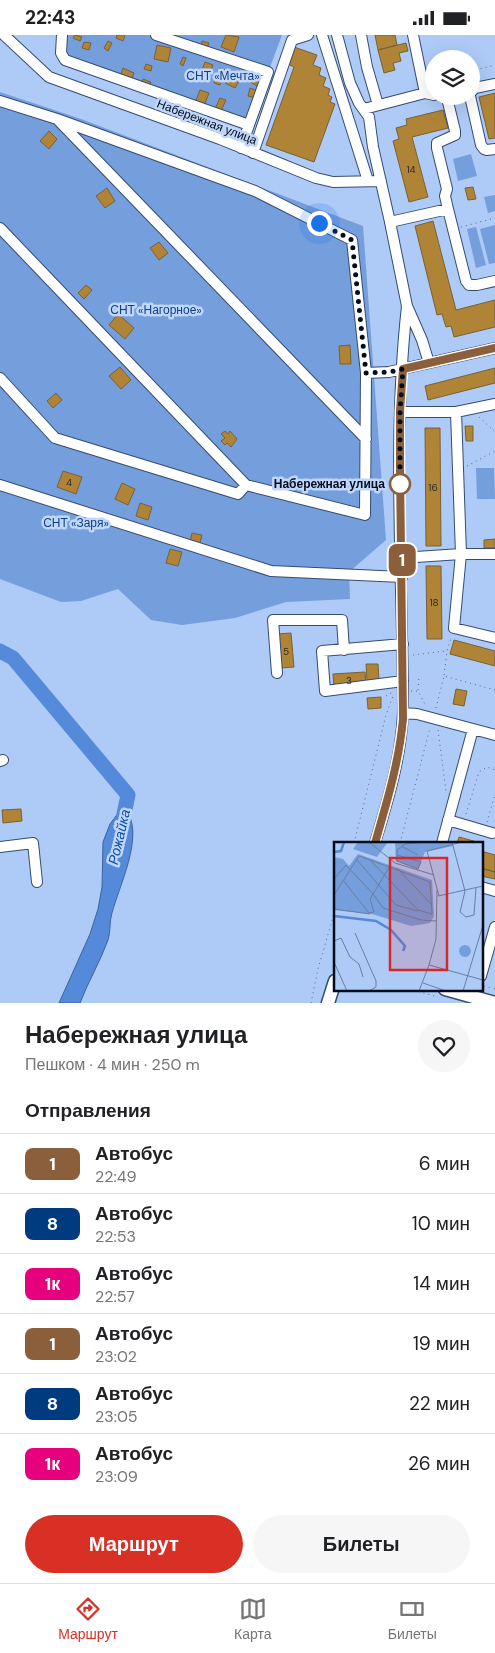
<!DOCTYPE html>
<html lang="ru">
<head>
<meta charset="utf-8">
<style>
	body { margin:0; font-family:"DM Sans",sans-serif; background:#f6f6f6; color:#202124; height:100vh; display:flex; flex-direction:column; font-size:19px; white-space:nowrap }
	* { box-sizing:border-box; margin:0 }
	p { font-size:16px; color:#757577 }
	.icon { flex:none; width:28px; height:28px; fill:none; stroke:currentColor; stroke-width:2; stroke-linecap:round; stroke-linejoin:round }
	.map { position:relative; height:968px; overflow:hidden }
	.sheet { display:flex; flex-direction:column; background:#fff; flex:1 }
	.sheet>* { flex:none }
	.badge { padding:0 10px; border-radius:8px; font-size:18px; line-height:32px }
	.tools { position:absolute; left:425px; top:15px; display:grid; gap:10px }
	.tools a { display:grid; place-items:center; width:55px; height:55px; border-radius:50%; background:#fff; box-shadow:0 5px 20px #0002; font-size:25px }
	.you { position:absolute; width:25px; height:25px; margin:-12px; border:4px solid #fff; border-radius:50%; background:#1a73e8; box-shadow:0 0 0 8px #1a73e833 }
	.map>.badge { position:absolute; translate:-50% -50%; box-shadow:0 0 0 2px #fff }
	h2 { padding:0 25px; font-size:19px; line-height:45px }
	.round { display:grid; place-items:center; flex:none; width:52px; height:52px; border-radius:26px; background:#f6f6f6 }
	.head { display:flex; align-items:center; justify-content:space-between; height:85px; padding:0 25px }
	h1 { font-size:24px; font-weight:700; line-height:38px }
	.button { display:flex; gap:10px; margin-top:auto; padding:10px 25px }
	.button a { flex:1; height:58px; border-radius:30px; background:#d93025; color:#fff; font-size:20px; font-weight:700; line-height:58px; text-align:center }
	.button a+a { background:#f6f6f6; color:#202124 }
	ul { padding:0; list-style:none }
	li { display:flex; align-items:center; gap:15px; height:60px; padding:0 25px; border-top:1px solid #e0e0e0 }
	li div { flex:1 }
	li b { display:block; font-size:19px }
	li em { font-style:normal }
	li .badge { min-width:55px; font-weight:700; text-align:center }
	.status { display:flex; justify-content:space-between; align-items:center; height:35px; padding:0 25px; background:#fff; direction:ltr }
	.status svg { height:14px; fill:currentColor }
	.dock { display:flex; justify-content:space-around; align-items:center; height:70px; border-top:1px solid #e0e0e0; background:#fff; font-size:14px; color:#757577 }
	.dock a { display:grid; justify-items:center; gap:2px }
	.dock .active { color:#d93025 }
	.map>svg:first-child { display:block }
	.green { fill:#759edd }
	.water { fill:#5589da; stroke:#3d64a1 }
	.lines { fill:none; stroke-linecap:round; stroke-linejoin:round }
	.river { stroke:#5589da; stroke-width:15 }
	.building { fill:#af8437; stroke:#7a6034 }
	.minor-casing { stroke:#344c71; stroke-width:12 }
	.major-casing { stroke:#344c71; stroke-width:15 }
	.path { stroke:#556684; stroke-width:1; stroke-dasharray:1 4; stroke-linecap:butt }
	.minor { stroke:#fff; stroke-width:10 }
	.major { stroke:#fff; stroke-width:12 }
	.line-casing { stroke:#fff; stroke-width:11 }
	.line { stroke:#8b5e3c; stroke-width:8 }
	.walk { stroke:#040c1b; stroke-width:5; stroke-dasharray:0 9 }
	.stop-dot { fill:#fff; stroke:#8b5e3c; stroke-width:2.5 }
	.labels { text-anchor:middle; stroke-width:5; stroke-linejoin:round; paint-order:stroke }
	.number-label { font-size:10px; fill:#2f2a22 }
	.park-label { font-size:12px; fill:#0e3f87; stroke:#c0d7fb }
	.street-label { font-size:12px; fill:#040c1b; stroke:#c0d7fb }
	.stop-label { font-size:12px; font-weight:bold; fill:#040c1b; stroke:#c0d7fb; text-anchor:end }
	.water-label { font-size:14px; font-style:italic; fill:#064caa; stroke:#c0d7fb }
	.inset-river { fill:none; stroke:#5589da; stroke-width:2.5 }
	.inset-road { fill:none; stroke:#6a7e9f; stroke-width:1 }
	.view { fill:#d62828; fill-opacity:0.15; stroke:#d62828; stroke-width:2.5 }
	.inset-edge { fill:none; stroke:#040c1b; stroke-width:2.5 }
</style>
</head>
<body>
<div class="status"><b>22:43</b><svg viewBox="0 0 49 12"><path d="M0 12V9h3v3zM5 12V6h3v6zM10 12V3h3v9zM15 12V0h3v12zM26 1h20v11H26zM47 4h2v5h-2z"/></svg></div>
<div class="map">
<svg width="495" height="968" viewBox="0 0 495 968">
	<rect width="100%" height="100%" fill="#aecaf7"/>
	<path class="green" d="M58,0H282L247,94L58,23Z
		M0,57L81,84L363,191L386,505L349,537L350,564L286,567L235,583L182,590L151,585L118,554L81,566L61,567L0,544Z
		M471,119L477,141L458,146L453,124Z
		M495,160V176L488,178L484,162Z
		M495,190V228L489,229L480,194Z
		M476,192L486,230L476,233L467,194Z
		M476,433H494L495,464H477Z"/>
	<path class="water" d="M119,777L128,778C143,804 119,851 112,878C109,887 111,896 108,905C100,927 88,947 80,968H59L90,899L98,874L102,852L103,807L110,789Z"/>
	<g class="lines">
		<path class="river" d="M0,616L13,623L128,760L120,798"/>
	</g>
	<path class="building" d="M75,0L82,2L80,6L73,3Z
		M117,0H125L123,6L116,3Z
		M226,0L239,2L234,17L221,12Z
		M375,0H395L397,10L378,15Z
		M108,6L112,8L108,16L104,13Z
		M202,6L209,8L207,13L201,11Z
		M84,7L91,8L89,15L82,13Z
		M406,8L408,16L399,18L401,26L393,28L395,35L384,38L378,15Z
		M157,10L171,13L168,27L154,24Z
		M294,12L317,20L313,30L321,33L319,40L326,43L323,51L330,54L328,60L332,62L330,67L335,69L314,127L266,110L294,32L288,29Z
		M183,22L186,23L183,31L180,29Z
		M205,27L213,30L210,38L202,35Z
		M146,29L152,31L151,36L144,34Z
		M123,33L134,38L131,46L120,42Z
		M220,33L225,35L220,50L214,48Z
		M253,37L262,43L257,51L247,45Z
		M230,39L240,44L235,53L225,48Z
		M143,44L151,47L149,52L141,50Z
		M250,53L258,56L256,63L248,61Z
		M200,55L209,58L204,71L195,68Z
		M495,58V103L489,104L479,62Z
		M220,63L226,65L221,76L215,74Z
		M443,75L448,93L412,102L428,162L409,167L393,106L399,104L396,93L407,90L406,84Z
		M49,96L57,104L49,114L40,106Z
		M473,152L476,164L468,165L465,153Z
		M107,153L115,166L105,173L96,161Z
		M433,186L456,275L495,265V292L454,302L451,291L446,292L442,279L437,280L415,191Z
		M159,207L168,218L159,225L150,213Z
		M86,250L92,255L84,264L78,258Z
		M118,279L134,293L125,304L109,290Z
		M350,310L351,329H340L339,311Z
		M120,332L131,345L121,354L109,341Z
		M495,333V348L428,365L425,351Z
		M56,358L62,365L53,373L47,366Z
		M465,391H473V406H466Z
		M425,393H440L441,511H426Z
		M225,396L228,399L230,396L237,404L231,412L227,408L225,410L221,406L225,403L221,399Z
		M63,436L82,442L76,459L57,452Z
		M122,448L135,454L128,470L115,464Z
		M140,468L152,472L148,485L136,481Z
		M192,498L202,500L200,508L190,506Z
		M495,504V513H484V505Z
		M170,514L182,517L178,531L166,528Z
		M426,531H441L442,604H427Z
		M291,598L294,632L281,633L278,599Z
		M454,605L495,616V631L450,619Z
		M366,629H378L379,646H367Z
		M365,637L366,651L334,653L333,639Z
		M456,654L467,656L464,671L453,669Z
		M381,662V673L368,674L367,663Z
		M21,774L22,786L3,788L2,775Z
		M459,802L481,808H457Z
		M481,816L495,820V837L481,833Z
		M481,833L495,837V844L481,841Z"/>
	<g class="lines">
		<g class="minor-casing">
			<path id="minor" d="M4,0L49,42L220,104L316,143L333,147L381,146
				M62,0L61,18L65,25L249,90L268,37L156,0
				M322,0L368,146
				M337,0L350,48L359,68L369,82L373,112L390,187L407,271L422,305L429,328
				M361,0L367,32L378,70
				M413,0L425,58
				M471,57L475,53L495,49
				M470,61L481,110L484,114L487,115L495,114
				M0,66L57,84L255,156L352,205L366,338L365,480L246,450L0,193
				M364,74L425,58L434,60
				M59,86L366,404
				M241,113L249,90
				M253,118L292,5L308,0
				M448,174L466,246L469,250H477L495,246
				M390,187L448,174L445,161L447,154L437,113V108L455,100V96L448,67L446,63L442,61
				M366,338L389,337L495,313
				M0,343L55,403L238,459L246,450
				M400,377H456
				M0,450L271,536L402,542
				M495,519H461L454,593L495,603
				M401,523L461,519L456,377L495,369
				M403,609L322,616L325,656L403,646
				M277,638L273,585H342L344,615
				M403,678L417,679L473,694L442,808
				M473,694L495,700
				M0,726L3,725
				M448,785L492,798
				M375,808C388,765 401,723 403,678C403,543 392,406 407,271
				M0,812L33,808L37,847
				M481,852L495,856
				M481,941L495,892"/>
		</g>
		<g class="major-casing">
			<path id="major" d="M445,954L495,968
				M328,968L335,946"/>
		</g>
		<path class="path" d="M471,36L495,30
			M461,192L495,183
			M479,382L495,397
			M467,431L495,416
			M413,620L446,616
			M444,640L447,616L451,603
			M418,655L419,640
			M411,656H418L426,671
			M386,661L393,657
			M436,673L444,641L495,655
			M438,695L446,756
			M466,779L479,737L487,732L495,735
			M487,787L495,759
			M354,808L386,680L393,661
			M400,808L430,693
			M484,951L495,954
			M409,954L438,962
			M311,968L318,934L335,875"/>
		<use href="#minor" class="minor"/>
		<use href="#major" class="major"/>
	</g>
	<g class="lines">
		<g class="line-casing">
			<path id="line" d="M375,808C387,767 399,727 403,684L400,433V376L403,334L495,313"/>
		</g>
		<use href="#line" class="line"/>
		<path class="walk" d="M319,188L352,205L366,338L389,337L403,334L400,376V449"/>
	</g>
	<circle class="stop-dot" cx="400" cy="449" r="10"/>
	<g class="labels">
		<g class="number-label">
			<text x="411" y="138">14</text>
			<text x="69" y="451">4</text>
			<text x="433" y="456">16</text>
			<text x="434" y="571">18</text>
			<text x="286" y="620">5</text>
			<text x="349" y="649">3</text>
		</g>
		<g class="park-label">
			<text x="223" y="45">СНТ «Мечта»</text>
			<text x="156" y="279">СНТ «Нагорное»</text>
			<text x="76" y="492">СНТ «Заря»</text>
		</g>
		<g class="street-label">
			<text transform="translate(207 87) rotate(21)" y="4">Набережная улица</text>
		</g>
		<g class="stop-label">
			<text x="385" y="453">Набережная улица</text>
		</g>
		<g class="water-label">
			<text transform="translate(119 802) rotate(-77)" y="5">Рожайка</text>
		</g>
	</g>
	<g transform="translate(334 807)">
		<rect width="149" height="149" fill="#aecaf7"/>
		<path d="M24,0H54L43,15L19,7ZM61,0H118L119,4L91,10L84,27L62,19ZM24,12L98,38L100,74L96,81L77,84L38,72L0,68V15L9,17L15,24ZM125 109a6 6 0 1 1 12 0a6 6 0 1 1-12 0Z" fill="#759edd"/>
		<path class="inset-river" d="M0,10L7,9L10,0M0,74L42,79L57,88L71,104L69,109"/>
		<path class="inset-road" d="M35,0L61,21L100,33M118,0L131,49L126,70L132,75L140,73M67,4L84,13M63,13L87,20L84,27L63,19V8L71,2L91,0M23,18L62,63L84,69M56,24L39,52L49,66L87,78L102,79M63,26L98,63M0,37L12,23L39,52L36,57L40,70L35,71L9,38M0,53L25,14L36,18L84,68L98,72L96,40L36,18M104,54L149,44M105,54L93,9L128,0M0,67L36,72M140,73L142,46M21,91L42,139V145L35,149M0,99L7,96L16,115L25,122L29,135M0,120L13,149M95,123L102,97L103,48M89,141L112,149M85,149L95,123L149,138M129,149L149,83"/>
		<path class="view" d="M56,16H113V128H56Z"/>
		<rect width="149" height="149" class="inset-edge"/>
	</g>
</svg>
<div class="tools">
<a><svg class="icon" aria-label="layers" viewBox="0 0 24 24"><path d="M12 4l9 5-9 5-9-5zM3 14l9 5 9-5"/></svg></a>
</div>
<div class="you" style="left:319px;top:188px"></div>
<b class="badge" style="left:402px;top:525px;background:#8b5e3c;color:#fff">1</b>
</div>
<section class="sheet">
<div class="head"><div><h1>Набережная улица</h1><p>Пешком · 4 мин · 250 m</p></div><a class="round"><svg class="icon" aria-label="heart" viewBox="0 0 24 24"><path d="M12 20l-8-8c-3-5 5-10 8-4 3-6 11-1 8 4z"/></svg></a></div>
<h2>Отправления</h2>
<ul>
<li><span class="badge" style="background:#8b5e3c;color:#fff">1</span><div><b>Автобус</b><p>22:49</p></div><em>6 мин</em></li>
<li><span class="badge" style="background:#003b80;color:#fff">8</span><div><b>Автобус</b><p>22:53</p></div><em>10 мин</em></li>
<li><span class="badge" style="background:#e6007e;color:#fff">1к</span><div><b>Автобус</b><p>22:57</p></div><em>14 мин</em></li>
<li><span class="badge" style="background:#8b5e3c;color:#fff">1</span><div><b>Автобус</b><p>23:02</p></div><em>19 мин</em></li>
<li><span class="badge" style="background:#003b80;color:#fff">8</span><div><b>Автобус</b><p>23:05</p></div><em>22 мин</em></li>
<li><span class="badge" style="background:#e6007e;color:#fff">1к</span><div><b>Автобус</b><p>23:09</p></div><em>26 мин</em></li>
</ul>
<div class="button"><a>Маршрут</a><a>Билеты</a></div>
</section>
<nav class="dock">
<a class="active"><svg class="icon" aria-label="directions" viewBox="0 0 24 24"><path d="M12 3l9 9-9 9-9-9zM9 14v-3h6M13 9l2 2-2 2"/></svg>Маршрут</a>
<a><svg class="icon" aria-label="map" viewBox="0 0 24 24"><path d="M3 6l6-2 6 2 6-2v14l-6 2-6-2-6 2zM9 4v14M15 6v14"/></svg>Карта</a>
<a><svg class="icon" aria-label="tickets" viewBox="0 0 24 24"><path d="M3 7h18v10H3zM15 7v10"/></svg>Билеты</a>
</nav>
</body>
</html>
